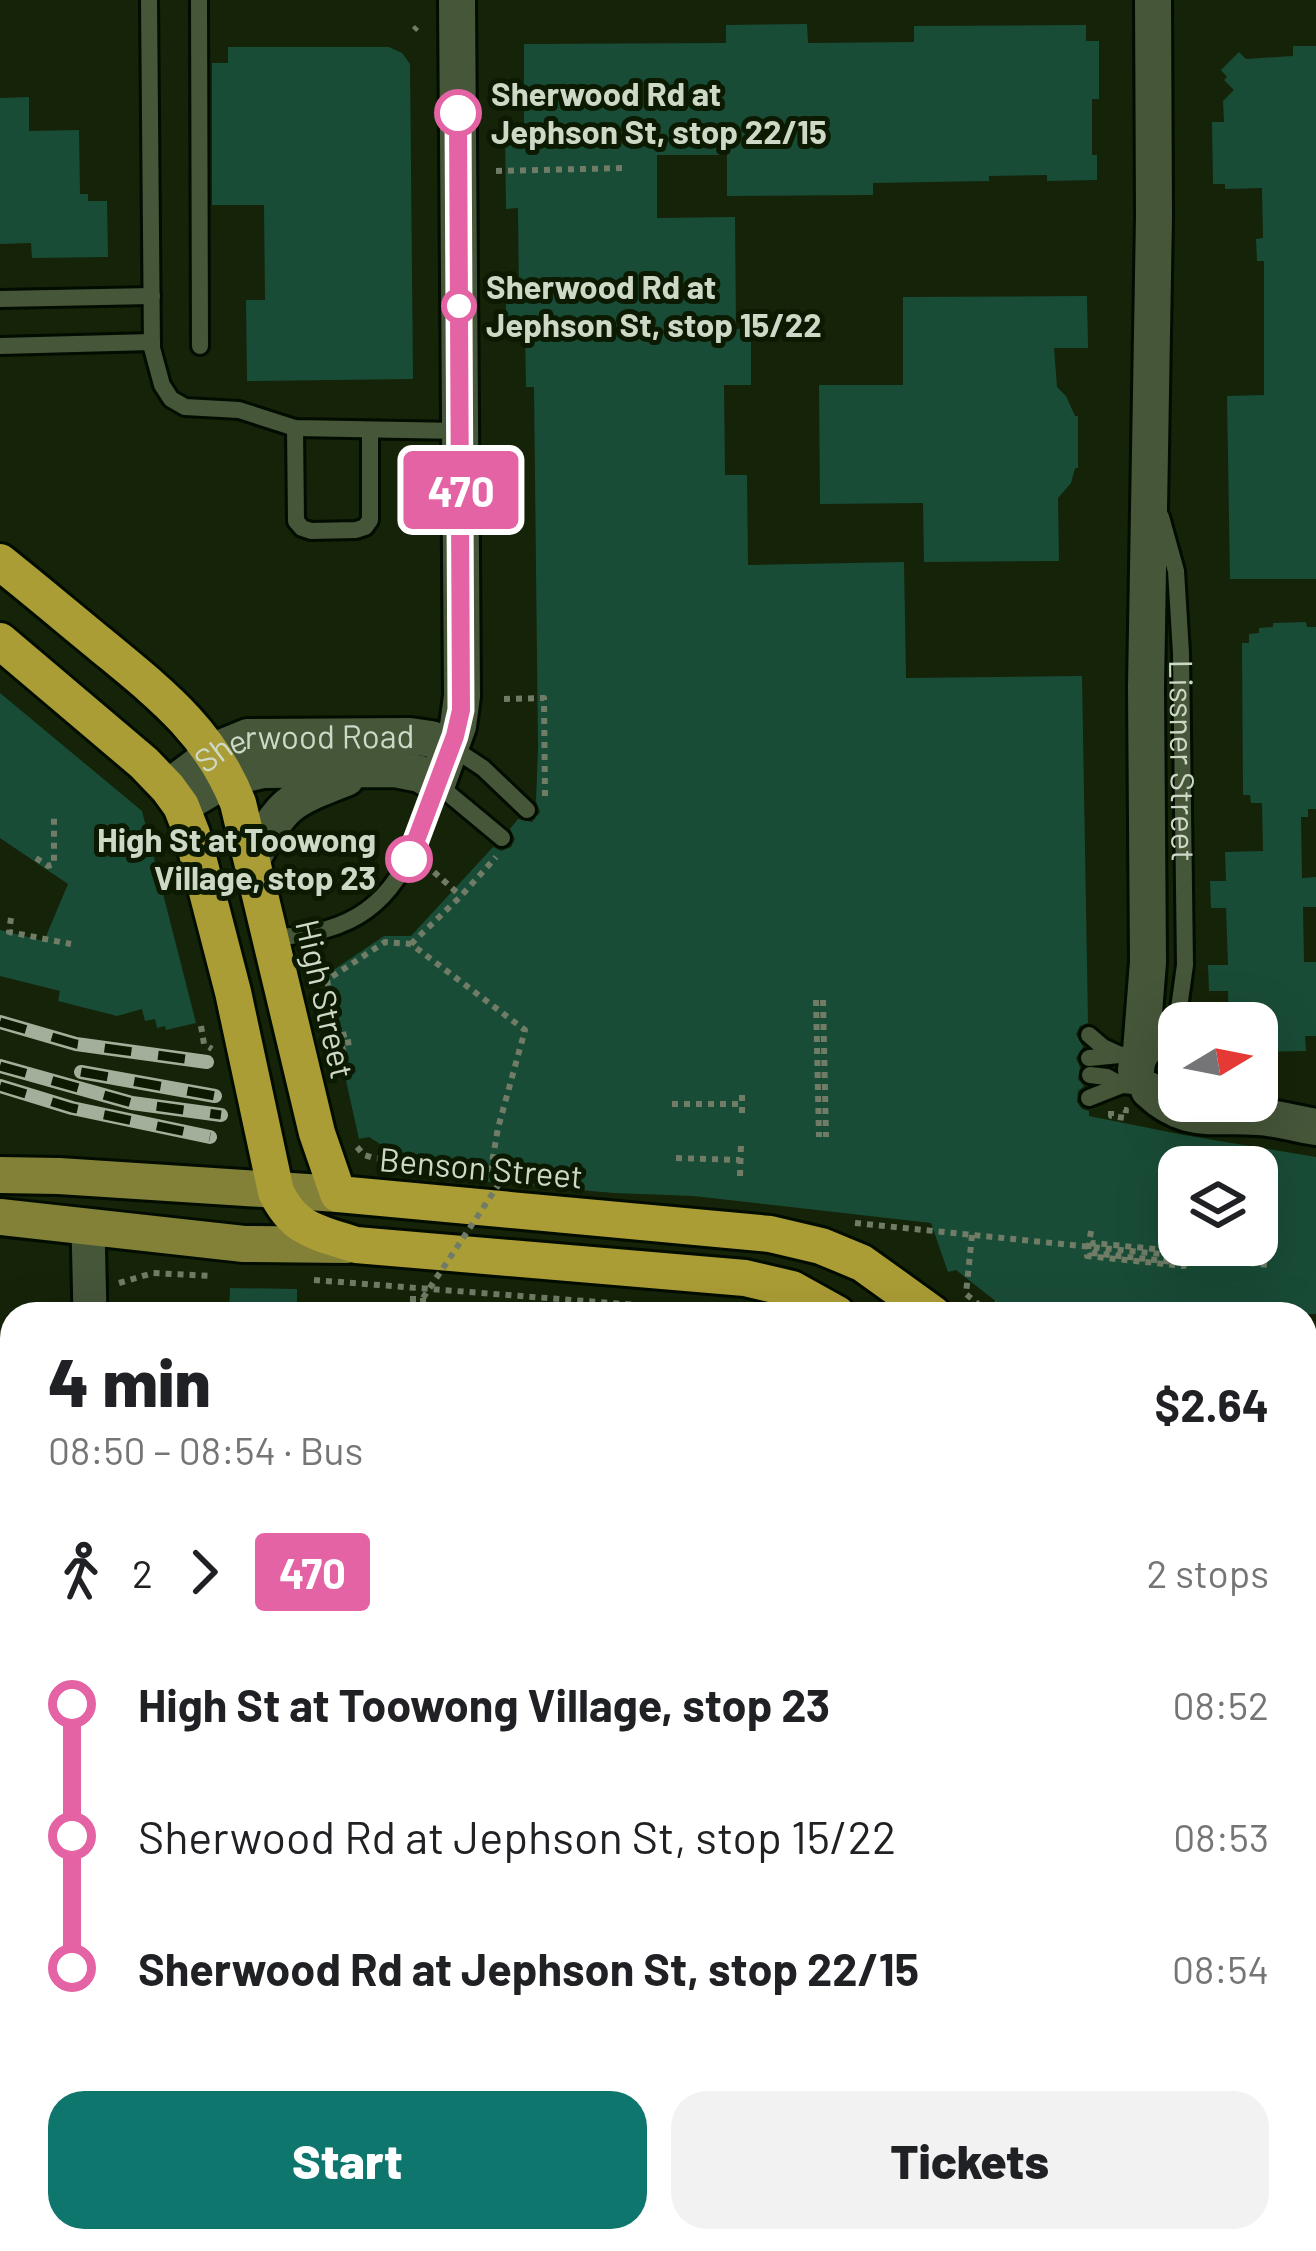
<!DOCTYPE html>
<html lang="en">
<head>
<meta charset="utf-8">
<style>
	body { margin:0; font-family:Barlow,sans-serif; background:#f2f2f2; color:#202124; height:100vh; display:flex; flex-direction:column; font-size:45px; white-space:nowrap }
	* { box-sizing:border-box; margin:0 }
	p { font-size:39px; color:#757577 }
	.icon { flex:none; width:66px; height:66px; fill:none; stroke:currentColor; stroke-width:2; stroke-linecap:round; stroke-linejoin:round }
	.map { position:relative; flex:1; overflow:hidden }
	.side { position:absolute; left:0px; top:1302px; width:1317px; height:951px; display:flex; flex-direction:column; background:#fff; border-radius:36px 36px 0 0; box-shadow:0 12px 48px #0002 }
	.side>* { flex:none }
	.badge { padding:0 24px; border-radius:9px; font-size:42px; line-height:78px }
	.needle { width:78px; rotate:80deg }
	.fabs { position:absolute; left:1158px; top:1002px; display:grid; gap:24px }
	.fabs a { display:grid; place-items:center; width:120px; height:120px; border-radius:24px; background:#fff; box-shadow:0 12px 48px #0002; font-size:60px }
	.map>.badge { position:absolute; translate:-50% -50%; box-shadow:0 0 0 6px #fff }
	.legs { display:flex; align-items:center; gap:18px; height:132px; padding:0 48px; font-size:39px }
	.legs p { margin-inline-start:auto }
	.headline { display:flex; align-items:center; justify-content:space-between; height:204px; padding:0 48px }
	h1 { font-size:66px; font-weight:800; line-height:90px }
	.action { display:flex; gap:24px; margin-top:auto; padding:24px 48px }
	.action a { flex:1; height:138px; border-radius:36px; background:#0f766e; color:#fff; font-size:48px; font-weight:800; line-height:138px; text-align:center }
	.action a+a { background:#f2f2f2; color:#202124 }
	ul { padding:0 48px; list-style:none }
	li { display:flex; align-items:center; gap:42px; height:132px; font-size:45px }
	li i { display:grid; place-items:center; width:18px; height:100%; margin:0 15px; background:currentColor }
	li i::after { content:''; width:30px; height:30px; margin:-15px; border:9px solid; border-radius:50%; background:#fff }
	li p { margin-inline-start:auto }
	li:first-child i { background:linear-gradient(#0000 50%,currentColor 0) }
	li:last-child i { background:linear-gradient(currentColor 50%,#0000 0) }
	.map>svg:first-child { display:block }
	.water { fill:#0f5756 }
	.building { fill:#194c37; fill-rule:evenodd }
	.lines { fill:none; stroke-linecap:round; stroke-linejoin:round }
	.lane-casing { stroke:#020c00; stroke-width:22 }
	.street-casing { stroke:#020c00; stroke-width:39 }
	.secondary-casing { stroke:#020c00; stroke-width:42 }
	.primary-casing { stroke:#020c00; stroke-width:42 }
	.highway-casing { stroke:#020c00; stroke-width:42 }
	.path { stroke:#707c66; stroke-width:6; stroke-dasharray:6 6; stroke-linecap:butt }
	.lane { stroke:#465639; stroke-width:16 }
	.street { stroke:#465639; stroke-width:33 }
	.secondary { stroke:#465639; stroke-width:36 }
	.primary { stroke:#828137; stroke-width:36 }
	.highway { stroke:#aa9d36; stroke-width:36 }
	.rail-casing { stroke:#a4af9b; stroke-width:14 }
	.rail { stroke:#0c1a02; stroke-width:9; stroke-dasharray:27; stroke-linecap:butt }
	.path-bridge { stroke:#707c66; stroke-width:6; stroke-dasharray:6 6; stroke-linecap:butt }
	.line-1-casing { stroke:#fff; stroke-width:27 }
	.line-1 { stroke:#e463a4; stroke-width:18 }
	.stop-1-dot { fill:#fff; stroke:#e463a4; stroke-width:6 }
	.labels { text-anchor:middle; stroke-width:10; stroke-linejoin:round; paint-order:stroke }
	.stop-label { font-size:33px; font-weight:bold; fill:#ced8c7; stroke:#0c1a02; text-anchor:start }
	.street-label { font-size:33px; fill:#ced8c7; stroke:#0c1a02 }
</style>
</head>
<body>
<div class="map">
<svg width="1316" height="2251" viewBox="0 0 1316 2251">
	<rect width="100%" height="100%" fill="#152308"/>
	<path class="water" d="M0,1965H12V2241H1158L1170,2251H0Z"/>
	<path class="building" d="M807,24L808,43L914,42V26L1086,25V41H1099V99H1092V155H1097V180L1047,181V175L989,176V181L873,183V195L727,196V155H657V218L735,217L736,329L751,328V385H724L725,475H747L748,565L904,562L906,678L1082,676L1088,1023L1080,1026L1076,1034L1083,1047L1076,1058L1080,1067L1078,1079L1084,1086L1078,1091L1077,1102L1082,1109L1089,1111V1116L1184,1135L1316,1157V1314H1012L956,1270L948,1272L931,1223L694,1196L614,1193L455,1179L458,1167L406,1160L369,1137L359,1139L323,977L384,936H411L493,847L501,851L511,847L515,839L510,829L518,819L532,822L540,812L536,801L538,748L534,387H526L525,330L506,331V300H519L518,208L506,209L505,129L524,128V44L726,43V25ZM1179,1167H1257V1245H1179Z
		M1293,46H1316V579H1230L1227,396L1264,395V261H1257L1256,239L1263,238L1262,188L1225,189V184H1213L1212,122H1224L1223,101L1234,90L1224,80L1227,77L1221,70L1239,52L1246,59L1293,56Z
		M228,47H389L402,53L410,64L413,379L247,381L246,300H265L264,205H212V63H228Z
		M29,97V131L79,130L80,194H88V201H107L108,257L32,258L31,243L0,244V98Z
		M1087,296L1088,348H1054L1057,387L1066,396L1075,416H1078V468H1075L1071,483L1058,498L1059,561L924,562L923,503L820,504L819,385H903V297Z
		M1306,622L1307,627H1316V809H1308V817H1301L1302,878L1316,877V907H1303L1304,962H1316V1036H1305L1306,1051L1257,1052V1023H1229L1228,991H1209L1208,965H1228L1226,908H1211L1210,881H1226L1225,852L1263,851L1262,803H1251L1250,795H1243L1242,643H1249V634L1259,633V628L1273,627V623Z
		M0,693L142,811L196,1023L166,1030L165,1026L157,1028L155,1019L145,1021L142,1009L117,1016L58,1001L60,991L0,976V930L44,941L68,884L0,838Z
		M230,1288L297,1289V1314H229Z"/>
	<g class="lines">
		<g class="lane-casing">
			<g id="lane">
				<path d="M149,0L152,348L162,385L171,399L185,407L239,410L295,428L459,431"/>
				<path d="M199,0L200,346"/>
				<path d="M0,299L152,296"/>
				<path d="M0,346L152,342"/>
				<path d="M295,428L296,521L302,528L311,531L356,530L365,527L370,520V430"/>
				<path id="s1" d="M1161,517L1176,571L1181,653L1185,965L1177,1023L1179,1040"/>
				<path d="M451,747L483,768L527,810"/>
				<path d="M271,939C290,936 309,934 327,929C399,909 415,846 437,784L502,838"/>
				<path d="M1089,1035L1103,1047L1118,1054"/>
				<path d="M1089,1058L1140,1053"/>
				<path d="M1090,1075L1107,1077L1122,1085L1145,1087"/>
				<path d="M1089,1098L1122,1085"/>
				<path d="M1305,1566L1316,1550"/>
			</g>
		</g>
		<g class="street-casing">
			<path id="street" d="M88,1227L90,1314
				M0,1544H12"/>
		</g>
		<g class="secondary-casing">
			<g id="secondary">
				<path id="s2" d="M168,788L221,748L248,737L410,736L431,739L451,747"/>
				<path d="M181,806L228,778L263,770L395,769L420,774L437,784L458,726L462,696L457,0"/>
				<path d="M252,859C284,802 286,801 346,778"/>
				<path d="M1141,1051L1148,962L1146,687L1154,216L1153,0"/>
				<path d="M1136,1070C1138,1045 1157,1035 1179,1047"/>
				<path d="M1149,1090C1187,1126 1212,1113 1258,1117C1277,1118 1297,1124 1316,1127"/>
			</g>
		</g>
		<g class="primary-casing">
			<path id="primary" d="M0,1175L59,1176L338,1194
				M0,1217L244,1244L346,1245"/>
		</g>
		<g class="highway-casing">
			<path id="highway" d="M0,562C34,589 67,617 100,644C158,692 210,731 238,803L317,1133L338,1194L770,1234L821,1246L862,1263L933,1314
				M0,641L144,763L168,788L181,806L192,834L233,992L276,1192C295,1231 317,1232 356,1245L745,1278L792,1289L837,1314
				M1305,1612L1316,1620
				M1305,1679L1316,1687"/>
		</g>
		<path class="path" d="M414,30L417,27
			M496,171L625,168
			M504,699L544,698L545,796
			M359,838L380,842
			M36,858L48,866L54,864V818
			M434,872L461,896
			M11,918L9,932L71,944
			M411,944L461,896L496,857
			M816,1000L819,1137
			M823,1000L826,1137
			M201,1026L204,1044L212,1049
			M328,1052L349,1048L347,1034L338,1036L327,980L385,942L411,944L525,1030L498,1128L491,1168
			M672,1104H742
			M1111,1111V1116L1125,1118L1126,1110H1124
			M742,1113V1091
			M357,1147L364,1155L374,1158L566,1176V1182
			M676,1158L740,1160
			M740,1176L741,1143
			M855,1223L1269,1265
			M1091,1231L1087,1256L1184,1266L1186,1252L1093,1243L1092,1253L1183,1263V1257
			M972,1235L966,1294L989,1313
			M314,1280L714,1311
			M119,1283L153,1273L212,1276
			M423,1298V1314
			M413,1314V1289
			M989,1314L998,1303
			M1305,1721L1316,1729
			M1305,1777L1316,1778"/>
		<use href="#lane" class="lane"/>
		<use href="#street" class="street"/>
		<use href="#secondary" class="secondary"/>
		<use href="#primary" class="primary"/>
		<use href="#highway" class="highway"/>
		<g class="rail-casing">
			<path id="rail" d="M0,1022L76,1044L207,1062
				M0,1066L132,1103L221,1115
				M81,1072L215,1096
				M0,1086L72,1108L210,1137"/>
		</g>
		<use href="#rail" class="rail"/>
		<path class="path-bridge" d="M423,1298L501,1181"/>
	</g>
	<g class="lines">
		<g class="line-1-casing">
			<path id="line-1" d="M409,859L455,736L461,710L458,113"/>
		</g>
		<use href="#line-1" class="line-1"/>
	</g>
	<g class="stop-1-dot">
		<circle cx="458" cy="113" r="21"/>
		<circle cx="459" cy="306" r="15"/>
		<circle cx="409" cy="859" r="21"/>
	</g>
	<g class="labels">
		<g class="stop-label">
			<text x="491" y="106">Sherwood Rd at<tspan x="491" dy="38">Jephson St, stop 22/15</tspan></text>
			<text x="486" y="299">Sherwood Rd at<tspan x="486" dy="38">Jephson St, stop 15/22</tspan></text>
			<text x="376" y="852" text-anchor="end">High St at Toowong<tspan x="376" dy="38">Village, stop 23</tspan></text>
		</g>
		<g class="street-label">
			<text dy="12" stroke="none"><textPath href="#s2" startOffset="150">Sherwood Road</textPath></text>
			<text dy="12" stroke="none"><textPath href="#s1" startOffset="246">Lissner Street</textPath></text>
			<text transform="translate(325 999) rotate(77)" y="12">High Street</text>
			<text transform="translate(481 1168) rotate(5)" y="12">Benson Street</text>
		</g>
	</g>
</svg>
<div class="fabs">
<a><svg class="needle" viewBox="-14 -14 28 28"><path d="M0-13l5 13h-10z" fill="#e53935"/><path d="M0 13l5-13h-10z" fill="#757577"/></svg></a>
<a><svg class="icon" aria-label="layers" viewBox="0 0 24 24"><path d="M12 4l9 5-9 5-9-5zM3 14l9 5 9-5"/></svg></a>
</div>
<b class="badge" style="left:461px;top:490px;background:#e463a4;color:#fff">470</b>
<section class="side">
<div class="headline"><div><h1>4 min</h1><p>08:50 – 08:54 · Bus</p></div><b>$2.64</b></div>
<div class="legs"><svg class="icon" aria-label="walk" viewBox="0 0 24 24"><circle cx="13" cy="4" r="2"/><path d="M13 8l-2 6 4 7M11 14l-3 7M7 12l3-4h3l4 4"/></svg>2<svg class="icon" aria-label="forward" viewBox="0 0 24 24"><path d="M9 5l7 7-7 7"/></svg><b class="badge" style="background:#e463a4;color:#fff">470</b><p>2 stops</p></div>
<ul>
<li><i style="color:#e463a4"></i><b>High St at Toowong Village, stop 23</b><p>08:52</p></li>
<li><i style="color:#e463a4"></i><span>Sherwood Rd at Jephson St, stop 15/22</span><p>08:53</p></li>
<li><i style="color:#e463a4"></i><b>Sherwood Rd at Jephson St, stop 22/15</b><p>08:54</p></li>
</ul>
<div class="action"><a>Start</a><a>Tickets</a></div>
</section>
</div>
</body>
</html>
